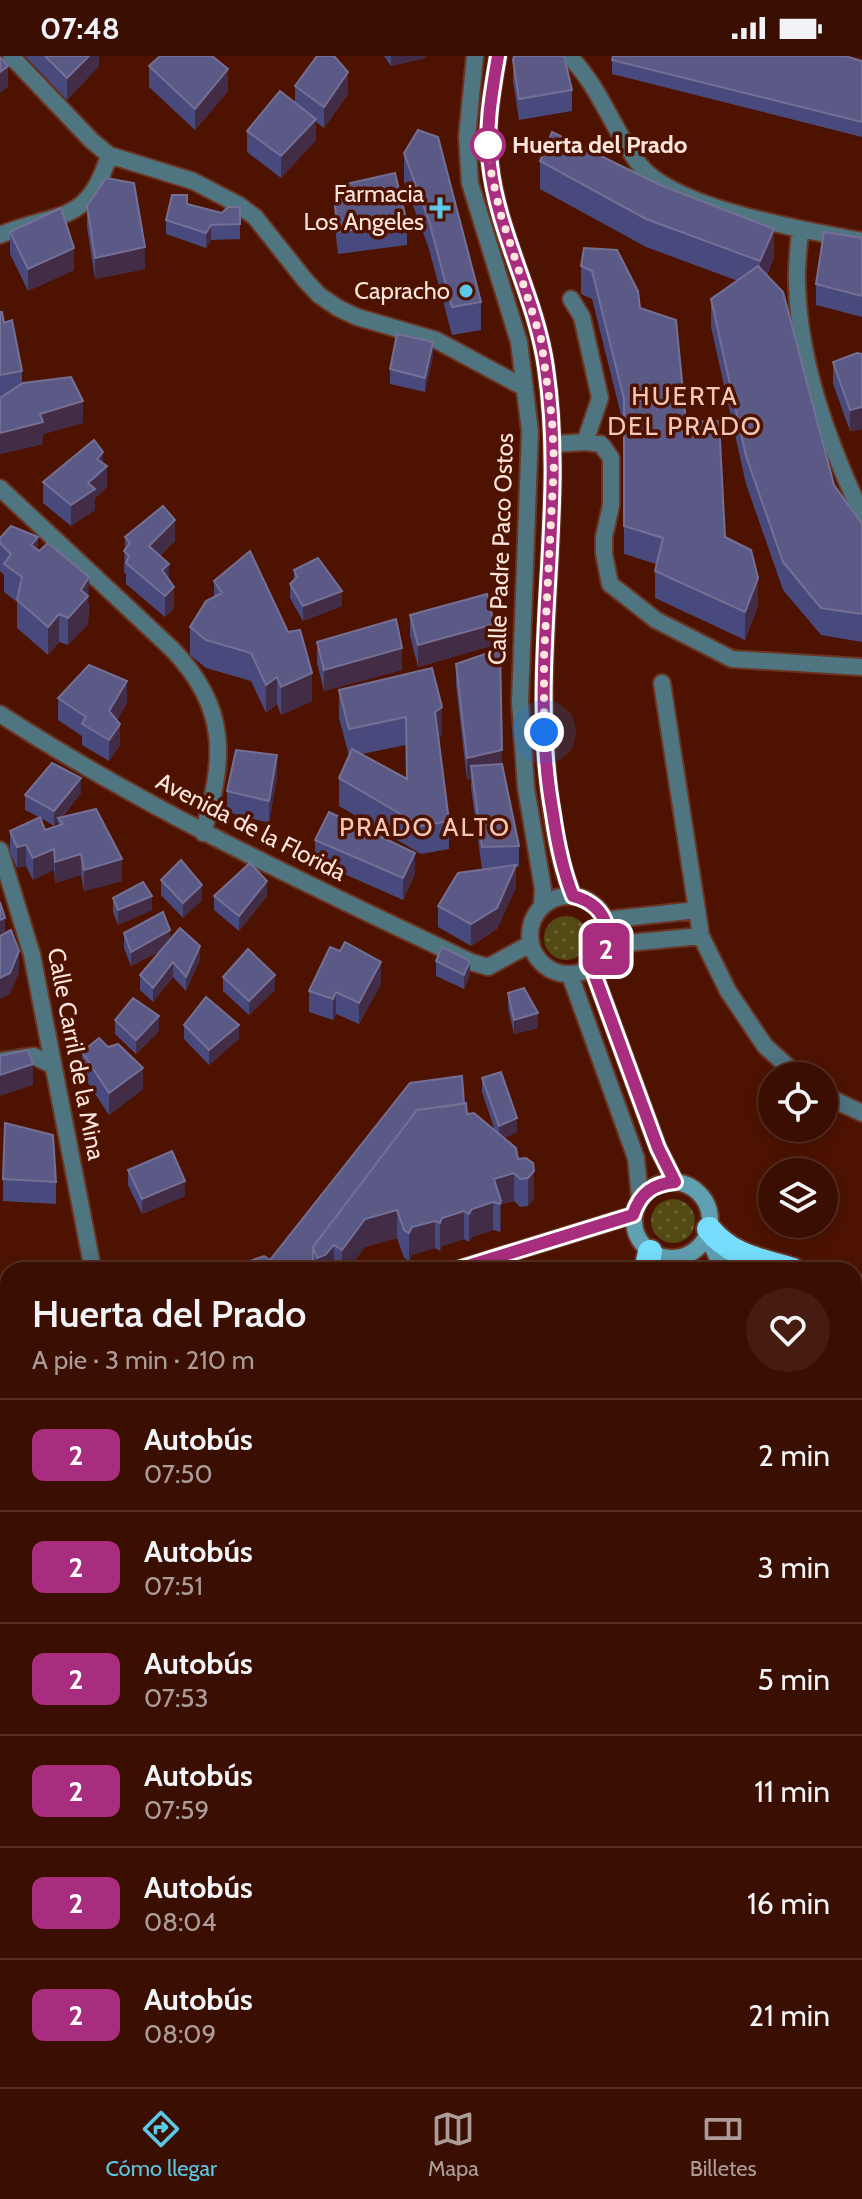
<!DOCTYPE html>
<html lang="es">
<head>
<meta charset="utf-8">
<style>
	body { margin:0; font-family:Cabin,sans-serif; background:#451c0f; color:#f1f3f6; height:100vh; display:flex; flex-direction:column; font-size:30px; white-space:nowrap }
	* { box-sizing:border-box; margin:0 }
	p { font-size:26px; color:#ab9c99 }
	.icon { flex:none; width:44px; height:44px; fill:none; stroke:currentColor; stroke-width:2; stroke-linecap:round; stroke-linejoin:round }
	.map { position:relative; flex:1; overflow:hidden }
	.details { position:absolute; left:0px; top:1206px; width:862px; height:826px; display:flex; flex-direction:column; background:#3a0e00; border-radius:24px 24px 0 0; box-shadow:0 4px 20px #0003,0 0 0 2px #542e22 }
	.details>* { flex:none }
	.badge { padding:0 16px; border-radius:12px; font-size:28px; line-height:52px }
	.buttons { position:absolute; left:758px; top:1006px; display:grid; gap:16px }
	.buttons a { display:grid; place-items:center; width:80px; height:80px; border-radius:50%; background:#3a0e00; box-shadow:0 4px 20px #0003,0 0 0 2px #542e22; font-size:40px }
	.you { position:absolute; width:40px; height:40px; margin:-20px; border:6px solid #fff; border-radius:50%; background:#1a73e8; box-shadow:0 0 0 12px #1a73e833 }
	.map>.badge { position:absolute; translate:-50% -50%; box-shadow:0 0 0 4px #fff }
	.round { display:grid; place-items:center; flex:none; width:84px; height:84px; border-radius:42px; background:#451c0f }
	.summary { display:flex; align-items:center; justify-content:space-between; height:136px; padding:0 32px }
	h1 { font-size:38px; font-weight:600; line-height:60px }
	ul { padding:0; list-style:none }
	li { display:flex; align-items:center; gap:24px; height:112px; padding:0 32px; border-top:2px solid #542e22 }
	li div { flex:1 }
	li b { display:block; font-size:30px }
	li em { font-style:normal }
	li .badge { min-width:88px; font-weight:700; text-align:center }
	.status { display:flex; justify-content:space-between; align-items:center; height:56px; padding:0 40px; background:#3a0e00; direction:ltr }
	.status svg { height:22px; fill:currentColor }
	.tab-bar { display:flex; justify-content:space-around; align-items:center; height:112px; border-top:2px solid #542e22; background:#3a0e00; font-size:22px; color:#ab9c99 }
	.tab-bar a { display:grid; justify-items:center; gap:4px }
	.tab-bar .active { color:#5bc8e6 }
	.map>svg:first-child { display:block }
	.grass { fill:url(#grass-dots) }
	.park { fill:#534a13 }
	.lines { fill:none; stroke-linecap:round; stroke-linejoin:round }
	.minor-casing { stroke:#6a3523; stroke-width:20 }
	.secondary-casing { stroke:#6a3523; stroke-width:20 }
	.motorway-casing { stroke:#6a3523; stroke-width:28 }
	.minor { stroke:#4f7581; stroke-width:16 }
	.secondary { stroke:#60a0b3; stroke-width:16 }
	.motorway { stroke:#76defc; stroke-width:24 }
	.wall { fill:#48497c; fill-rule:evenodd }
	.shaded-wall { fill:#422c46 }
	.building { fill:#5b5a87; stroke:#746f94; stroke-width:2 }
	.line-casing { stroke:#fff; stroke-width:18 }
	.line { stroke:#a92d7f; stroke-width:12 }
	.walk { stroke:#fde5dd; stroke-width:8; stroke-dasharray:0 14.4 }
	.stop-dot { fill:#fff; stroke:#a92d7f; stroke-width:4 }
	.poi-dot { fill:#5bc8e6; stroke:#4e1300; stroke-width:3 }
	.labels { text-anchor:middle; stroke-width:7; stroke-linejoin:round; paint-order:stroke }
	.stop-label { font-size:24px; font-weight:bold; fill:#fde5dd; stroke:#4e1300; text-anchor:start }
	.poi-label { font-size:24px; fill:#fde5dd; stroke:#4e1300; text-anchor:end }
	.street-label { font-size:24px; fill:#fde5dd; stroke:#4e1300 }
	.neighbourhood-label { font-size:26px; letter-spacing:2px; fill:#f5c7b8; stroke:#4e1300 }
</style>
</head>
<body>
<div class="status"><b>07:48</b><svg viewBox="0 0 49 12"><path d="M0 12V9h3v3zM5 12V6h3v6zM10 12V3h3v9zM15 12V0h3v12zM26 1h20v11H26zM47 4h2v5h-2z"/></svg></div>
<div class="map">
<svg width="862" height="2031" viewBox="0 0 862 2031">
	<defs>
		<pattern id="grass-dots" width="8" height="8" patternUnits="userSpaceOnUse" patternTransform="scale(2)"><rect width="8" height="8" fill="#534a13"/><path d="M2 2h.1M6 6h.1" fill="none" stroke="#6d6435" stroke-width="1.8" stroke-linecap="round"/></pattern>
	</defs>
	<rect width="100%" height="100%" fill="#4e1300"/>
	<path class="grass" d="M544 882a22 22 0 1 1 44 0a22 22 0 1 1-44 0Z
		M651 1165a22 22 0 1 1 44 0a22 22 0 1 1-44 0Z
		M854,1243L862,1244V1291H854Z"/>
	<path class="park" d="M854,1980L862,1991V2031H799L794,2024H854Z"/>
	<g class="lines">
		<g class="minor-casing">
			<path id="minor" d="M11,0L92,85L109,99L193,125L239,149L255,161L305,224L319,239L338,252L357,261L436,284L525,332
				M475,0L467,81L470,127L519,286L530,375L520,646L526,732L543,833L542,850
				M498,0C492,36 485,72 490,108C498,178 536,242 546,312C566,451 532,592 549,734C553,770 559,806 573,840
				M569,0C600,31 613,74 639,108C673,153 806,174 862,185
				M800,173C799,191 796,210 797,228C799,308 829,388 862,459
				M0,179C57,155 88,170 109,99
				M571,243L582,261L600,342L585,386
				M553,388L585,386L601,388L611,402V449L604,481V498L610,528L656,564L732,603L862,611
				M0,432L172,593C229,652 225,703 203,777
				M662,627L701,880L728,935L765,990L798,1020
				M0,658C149,755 311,830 471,906L488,911L530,888
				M0,794L32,899L93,1214
				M530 879a39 39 0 1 1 78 0a39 39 0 1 1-78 0Z
				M605,864L697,854
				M607,889L701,880
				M592,912L658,1092L675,1126
				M570,919L636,1102L640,1142
				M0,1005L34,1000L53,1010
				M824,1039L862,1057
				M455,1214L633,1159
				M854,1511L862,1504
				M0,1791L8,1790
				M0,1927L8,1904
				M854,1944L862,1955"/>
		</g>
		<g class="secondary-casing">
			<path id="secondary" d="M634 1164a38 38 0 1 1 76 0a38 38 0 1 1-76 0Z
				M707,1179L723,1214
				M854,1380L862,1390
				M854,1433L862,1444
				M854,1727L862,1726
				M398,2024L400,2031
				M333,2031L340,2024"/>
		</g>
		<g class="motorway-casing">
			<path id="motorway" d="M709,1173C732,1201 760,1204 793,1214
				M646,1214L650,1196
				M854,1230L862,1232
				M854,1324L862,1323
				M854,1363L862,1362
				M854,1458L862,1461
				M0,1520L8,1517
				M0,1561L8,1557"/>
		</g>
		<use href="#minor" class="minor"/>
		<use href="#secondary" class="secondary"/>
		<use href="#motorway" class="motorway"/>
	</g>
	<path class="wall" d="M25,0H99V10L67,44Z
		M384,0H426V2L391,10Z
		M513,4L572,34V55L519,64L513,25Z
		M612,4L862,5V81L612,18Z
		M149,10L228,35L195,74L149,31Z
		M295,30L348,38L324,72L316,66V84L281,122L247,96V75L295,47Z
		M404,97L481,246V274L452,279L429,193L404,125Z
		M540,105L774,201L767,219L834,429L862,468V586L821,579L783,534L746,428L711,271V243L738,225L646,191L540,133Z
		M187,148L222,157L240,151V183L211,184L206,192L166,178V164Z
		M87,150L145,213L95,223L87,171Z
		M335,150L407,167V189L338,198L335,172Z
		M10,176L74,214L28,235L10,198Z
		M862,182V261L816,249V228Z
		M584,192L640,252L686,366L725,481L758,550L745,584L655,542V515L656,508L624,498V371L592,243L581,238V210Z
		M0,256L22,315V328L83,367L43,378V388L0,398V342L3,340L0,341Z
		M862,298V373L850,375L833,328V306Z
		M433,300L425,336L390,328V313Z
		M103,407L107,431L95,442V454L71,470L43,447V426Z
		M125,481L175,485L160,500L169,524L174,552L165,561L126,528V518L124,516Z
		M0,482L38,494L89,549L88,568L68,589L59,586L48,599L17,572V546L4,536V519L0,515Z
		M294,514L342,550L303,565L290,542V528L294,524Z
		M214,525L312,645L281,659L277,648L266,657L251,625L206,612L190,599V571L214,541Z
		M410,559L494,589L418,611L410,580Z
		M317,586L402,614L324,635L317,607Z
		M456,608L502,708L519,790V811H516V831L497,873L471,890L438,871V850L492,812L482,813L471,732V723L467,724L456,629Z
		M432,612L442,679L439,682L449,765V793L421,798L339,750V722L349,700L339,662V634ZM406,689L407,723L362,698Z
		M58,642L127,647L117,664L120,689L109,705L82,689V680L58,664Z
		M277,721L269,767L227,756V735Z
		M81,737L62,761L122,825L84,835L81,819L55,827L54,814L33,824L26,810L17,812L10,796V775L39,761L25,754V739ZM41,762L54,770L58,765V770L45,774Z
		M315,784L415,818L403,844L315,805Z
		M161,824L202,844L183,862L161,839Z
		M214,840H267L239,875L214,854Z
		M113,842L152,854L118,869L113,856Z
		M124,877L170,884L200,904L186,935L173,921L153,946L140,934V919L162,894L131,910L124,892Z
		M340,895L381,928L359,968L336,958L333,964L309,956V935Z
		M436,905L470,919L464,933L436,920Z
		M223,921L275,934L249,959L223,935Z
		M508,937L538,972L514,978L508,952Z
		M115,964L159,975L136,998L115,978Z
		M184,969L239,983L209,1009L184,983Z
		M108,991L143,1033L109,1059L82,1018V996Z
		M482,1022L517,1076L504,1082L518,1103L526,1102L534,1143L528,1150L520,1151L514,1145L501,1148V1173L500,1176L493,1174L472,1181L469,1186L464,1183L442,1190L440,1195L435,1192L412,1199L409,1205L404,1202L397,1182L365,1191L348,1214H247L270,1204L464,1048L467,1058L495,1075L482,1036Z
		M128,1114L185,1140L142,1158L128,1129Z
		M3,1123L56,1126V1148L3,1145Z
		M854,1530H862V1569H854Z
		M854,1573L862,1574V1613H854Z
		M854,1615L862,1616V1698H854Z
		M0,1678L8,1683L6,1721L0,1718Z
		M862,1770V1894L854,1883V1773Z
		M445,2024H570L574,2031H446Z
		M637,2024H782L787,2031H642Z"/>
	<path class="shaded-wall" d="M89,0H99V10L67,44V22Z
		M391,0H426V2L391,10Z
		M8,10V31L0,37V16Z
		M228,13V35L195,74V53Z
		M348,16V38L324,72V51Z
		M316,63V84L281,122V100Z
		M211,169V184L206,192V177Z
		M774,173V201L760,233V205Z
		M145,191V213L95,223V202Z
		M74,192V214L28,235V213Z
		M433,286V300L425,336V322Z
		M83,345V367L43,378V388L0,398V377L40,358Z
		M862,351V373L850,375V354Z
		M103,396V413L107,410V431L95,442V454L71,470V449L88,427L97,403Z
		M175,464V485L149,511V490Z
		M38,481V509L31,489Z
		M169,508V529L162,514Z
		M89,521L88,568L68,589V562Z
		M758,522V550L745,584V556Z
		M174,531V552L165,561V540Z
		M342,535V550L303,565V550Z
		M59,558V586L48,599V571Z
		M494,568V589L418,611V589Z
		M402,592V614L324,635V614Z
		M312,617V645L281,659V631Z
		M277,621V648L266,657V629Z
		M127,625V647L109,677V655Z
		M442,651V679L435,684V656Z
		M120,668V689L109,705V684Z
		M502,694V716L471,710V723L467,724V702Z
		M277,699V721L269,767V745Z
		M81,722V737L59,763L58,762V765L54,770V755Z
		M26,789V810L17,812V791Z
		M54,793V814L33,824V802Z
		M415,797V818L403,844V822Z
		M81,798V819L55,827V806Z
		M122,803V825L84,835V814Z
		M516,809V831L497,873L471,890V868Z
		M267,825V840L239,875V860Z
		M202,829V844L183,862V847Z
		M152,840V854L118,869V854Z
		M5,862V876L0,878V864Z
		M170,874V889L131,910V896Z
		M200,890V904L186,935V921Z
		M19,895V917L10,938L0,943V922Z
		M470,905V919L464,933V919Z
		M173,906V921L153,946V932Z
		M381,906V928L359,968V947Z
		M275,919V934L249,959V945Z
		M336,936V958L333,964V943Z
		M538,957V972L514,978V964Z
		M159,960V975L136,998V984Z
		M239,969V983L209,1009V994Z
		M33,1008V1029L0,1040V1019Z
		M143,1012V1033L109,1059V1037Z
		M517,1062V1076L499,1085V1070Z
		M534,1115V1143L528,1150V1122Z
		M514,1117V1145L501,1148V1173L500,1176V1148L494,1123Z
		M185,1125V1140L142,1158V1143Z
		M493,1146V1174L472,1181L469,1186V1158L472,1153Z
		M397,1154V1182L365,1191L348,1214H342V1194L365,1163Z
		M464,1155V1183L442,1190L440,1195V1167L442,1162Z
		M435,1165V1192L412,1199L409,1205V1177L412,1171Z
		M334,1189V1214H317V1202Z
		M8,1392V1420L0,1423V1395Z
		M69,2024H80V2031H56Z"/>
	<path class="building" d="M45,0H89L67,22Z
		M160,0H212L228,13L195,53L149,10Z
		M317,0H334L348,16L324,51L295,30Z
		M514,0H564L572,34L519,43L513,4Z
		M613,0H845L862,5V66L612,4Z
		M0,1L8,10L0,16Z
		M280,35L316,63L281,100L247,75Z
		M418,74L438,81L481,246L452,251L429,165L404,97Z
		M552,76L660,129L774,173L760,205L646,163L540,105Z
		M395,117L407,167L338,176L335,150L344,140L346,128Z
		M106,122L134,127L145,191L95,202L87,150Z
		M172,139H187V148L222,157L228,151H240V168L211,169L206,177L166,164Z
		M61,152L74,192L28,213L10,176Z
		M824,176L862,182V240L816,228Z
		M584,192L617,194L638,235L640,252L676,264L686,366L719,365L725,481L751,494L758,522L745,556L655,515L663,482L624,470V343L592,215L581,210Z
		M758,210L783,236L834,429L862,468V558L821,552L783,506L746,400L711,243Z
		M0,256H2L4,267L12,264L22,315L0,319Z
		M397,278L433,286L425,322L390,313Z
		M857,297L862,298V351L850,354L833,306Z
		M71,321L83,345L40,358L43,366L0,377V342L23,327Z
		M94,384L103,396L97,403L107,410L88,427L95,433L71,449L43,426Z
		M163,450L175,464L149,490L169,508L162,514L174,531L165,540L126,507L129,500L124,495L130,487L125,481Z
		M11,470L38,481L31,489L39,495L48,487L89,521L81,534L88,540L68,562L59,558L48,571L17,544L22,521L4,508L11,498L0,487V482Z
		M250,495L288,576L300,574L312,617L281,631L277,621L266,629L251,597L206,584L190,571L206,545L222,537L214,525Z
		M318,502L342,535L303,550L290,528L297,521L294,514Z
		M487,538L494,568L418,589L410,559Z
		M396,563L402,592L324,614L317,586Z
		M500,593L502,694L467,702L456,608Z
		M89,609L127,625L109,655L120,668L109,684L82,668L86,661L58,642Z
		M432,612L442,651L435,656L449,765L421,770L339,722L352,693L407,723L406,661L349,673L339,634Z
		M236,694L277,699L269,745L227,735Z
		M52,707L81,722L54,755L25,739Z
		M502,708L519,790L482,791L471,710Z
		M96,753L122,803L84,814L81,798L55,806L54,793L33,802L26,789L17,791L10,775L40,761L45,774L63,768L58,762Z
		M329,756L415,797L403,822L315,784Z
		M181,804L202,829L183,847L161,824Z
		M250,807L267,825L239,860L214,840Z
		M516,809L497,852L471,868L438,850L458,817Z
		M143,826L152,840L118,854L113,842Z
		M0,846L5,862L0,864Z
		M163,856L170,874L131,896L124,877Z
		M180,872L200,890L186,921L173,906L153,932L140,919Z
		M11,874L19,895L10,917L0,922V880Z
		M345,886L381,906L359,947L336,936L333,943L309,935L330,891L340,895Z
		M442,891L470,905L464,919L436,905Z
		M248,893L275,919L249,945L223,921Z
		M524,932L538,957L514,964L508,937Z
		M206,941L239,969L209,994L184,969Z
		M133,942L159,960L136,984L115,964Z
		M99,982L108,991L118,988L143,1012L109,1037L82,996Z
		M28,994L33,1008L0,1019V1000Z
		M501,1016L517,1062L499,1070L482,1022Z
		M462,1020L464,1048L417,1054L313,1191V1214H278L276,1208L270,1204L410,1027Z
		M466,1047L467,1058L474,1057L516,1092L518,1103L526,1102L533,1107L534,1115L528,1122L520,1123L514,1117L494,1123L501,1145L500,1148L493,1146L472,1153L469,1158L464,1155L442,1162L440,1167L435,1165L412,1171L409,1177L404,1174L397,1154L365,1163L342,1194L334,1189L325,1199L317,1202L313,1191L417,1054Z
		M5,1067L53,1079L56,1126L3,1123Z
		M172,1095L185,1125L142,1143L128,1114Z
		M264,1200L276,1208L278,1214H247L250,1205Z
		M5,1294L8,1301V1392L0,1395V1296Z
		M854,1530H862V1555L854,1554Z
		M854,1573L862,1574V1598H854Z
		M854,1615L862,1616V1640L854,1641Z
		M854,1653H862V1677H854Z
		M0,1678L8,1683V1710L6,1714L0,1710Z
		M861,1768L862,1770V1834L854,1840V1773Z
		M862,1834V1855L854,1844V1840Z
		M8,2021V2024H69L56,2031H0V2025Z
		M95,2024H126L129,2031H82Z
		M463,2024H570L574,2031H468Z
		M675,2024H782L787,2031H680Z"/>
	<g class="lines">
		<g class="line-casing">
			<path id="line" d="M455,1214L633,1159C640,1137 653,1128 675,1126L658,1092L592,912C618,885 610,849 573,840C562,813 557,786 553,758C526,610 568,460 546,312C536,241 497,176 490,108C485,72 492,36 498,0"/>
		</g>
		<use href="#line" class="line"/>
		<path class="walk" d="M488,89L490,111L500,156L541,283L552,363L554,407L544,601V676"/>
	</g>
	<circle class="stop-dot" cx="488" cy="89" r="16"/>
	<g class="poi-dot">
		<path d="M436 140h8v8h8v8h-8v8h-8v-8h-8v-8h8z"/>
		<circle cx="466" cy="235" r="8"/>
	</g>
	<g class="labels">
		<g class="stop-label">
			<text x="512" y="97">Huerta del Prado</text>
		</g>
		<g class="poi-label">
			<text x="424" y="146">Farmacia<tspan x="424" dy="28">Los Angeles</tspan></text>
			<text x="450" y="243">Capracho</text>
		</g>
		<g class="street-label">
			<text transform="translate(501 493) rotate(-88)" y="8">Calle Padre Paco Ostos</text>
			<text transform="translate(251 771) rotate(27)" y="8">Avenida de la Florida</text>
			<text transform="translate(76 998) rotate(79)" y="8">Calle Carril de la Mina</text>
		</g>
		<g class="neighbourhood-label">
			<text x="685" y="349">HUERTA<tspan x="685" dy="30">DEL PRADO</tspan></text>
			<text x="425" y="780">PRADO ALTO</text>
		</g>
	</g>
</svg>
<div class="buttons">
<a><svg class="icon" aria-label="locate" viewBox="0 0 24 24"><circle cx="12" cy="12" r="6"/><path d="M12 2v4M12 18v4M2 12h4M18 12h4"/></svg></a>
<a><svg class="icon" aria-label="layers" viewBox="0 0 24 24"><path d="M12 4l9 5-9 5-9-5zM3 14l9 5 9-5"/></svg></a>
</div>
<div class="you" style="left:544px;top:676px"></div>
<b class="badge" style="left:606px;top:893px;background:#a92d7f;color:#fff">2</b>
<section class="details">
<div class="summary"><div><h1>Huerta del Prado</h1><p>A pie · 3 min · 210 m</p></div><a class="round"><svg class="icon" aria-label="heart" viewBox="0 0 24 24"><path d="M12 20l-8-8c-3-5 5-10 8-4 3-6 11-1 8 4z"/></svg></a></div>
<ul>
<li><span class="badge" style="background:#a92d7f;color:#fff">2</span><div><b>Autobús</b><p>07:50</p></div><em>2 min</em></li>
<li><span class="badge" style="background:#a92d7f;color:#fff">2</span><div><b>Autobús</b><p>07:51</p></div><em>3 min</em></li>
<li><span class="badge" style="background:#a92d7f;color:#fff">2</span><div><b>Autobús</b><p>07:53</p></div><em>5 min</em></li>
<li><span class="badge" style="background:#a92d7f;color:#fff">2</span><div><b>Autobús</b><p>07:59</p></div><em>11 min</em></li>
<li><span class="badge" style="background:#a92d7f;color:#fff">2</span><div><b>Autobús</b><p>08:04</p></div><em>16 min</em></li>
<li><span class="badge" style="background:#a92d7f;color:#fff">2</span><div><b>Autobús</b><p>08:09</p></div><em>21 min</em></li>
</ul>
</section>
</div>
<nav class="tab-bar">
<a class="active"><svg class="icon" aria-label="directions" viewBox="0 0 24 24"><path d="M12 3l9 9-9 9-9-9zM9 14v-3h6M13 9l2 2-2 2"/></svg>Cómo llegar</a>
<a><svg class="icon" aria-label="map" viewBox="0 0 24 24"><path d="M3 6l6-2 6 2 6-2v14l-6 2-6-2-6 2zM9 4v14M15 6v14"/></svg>Mapa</a>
<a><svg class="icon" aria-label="tickets" viewBox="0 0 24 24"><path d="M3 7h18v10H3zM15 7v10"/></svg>Billetes</a>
</nav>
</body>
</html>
